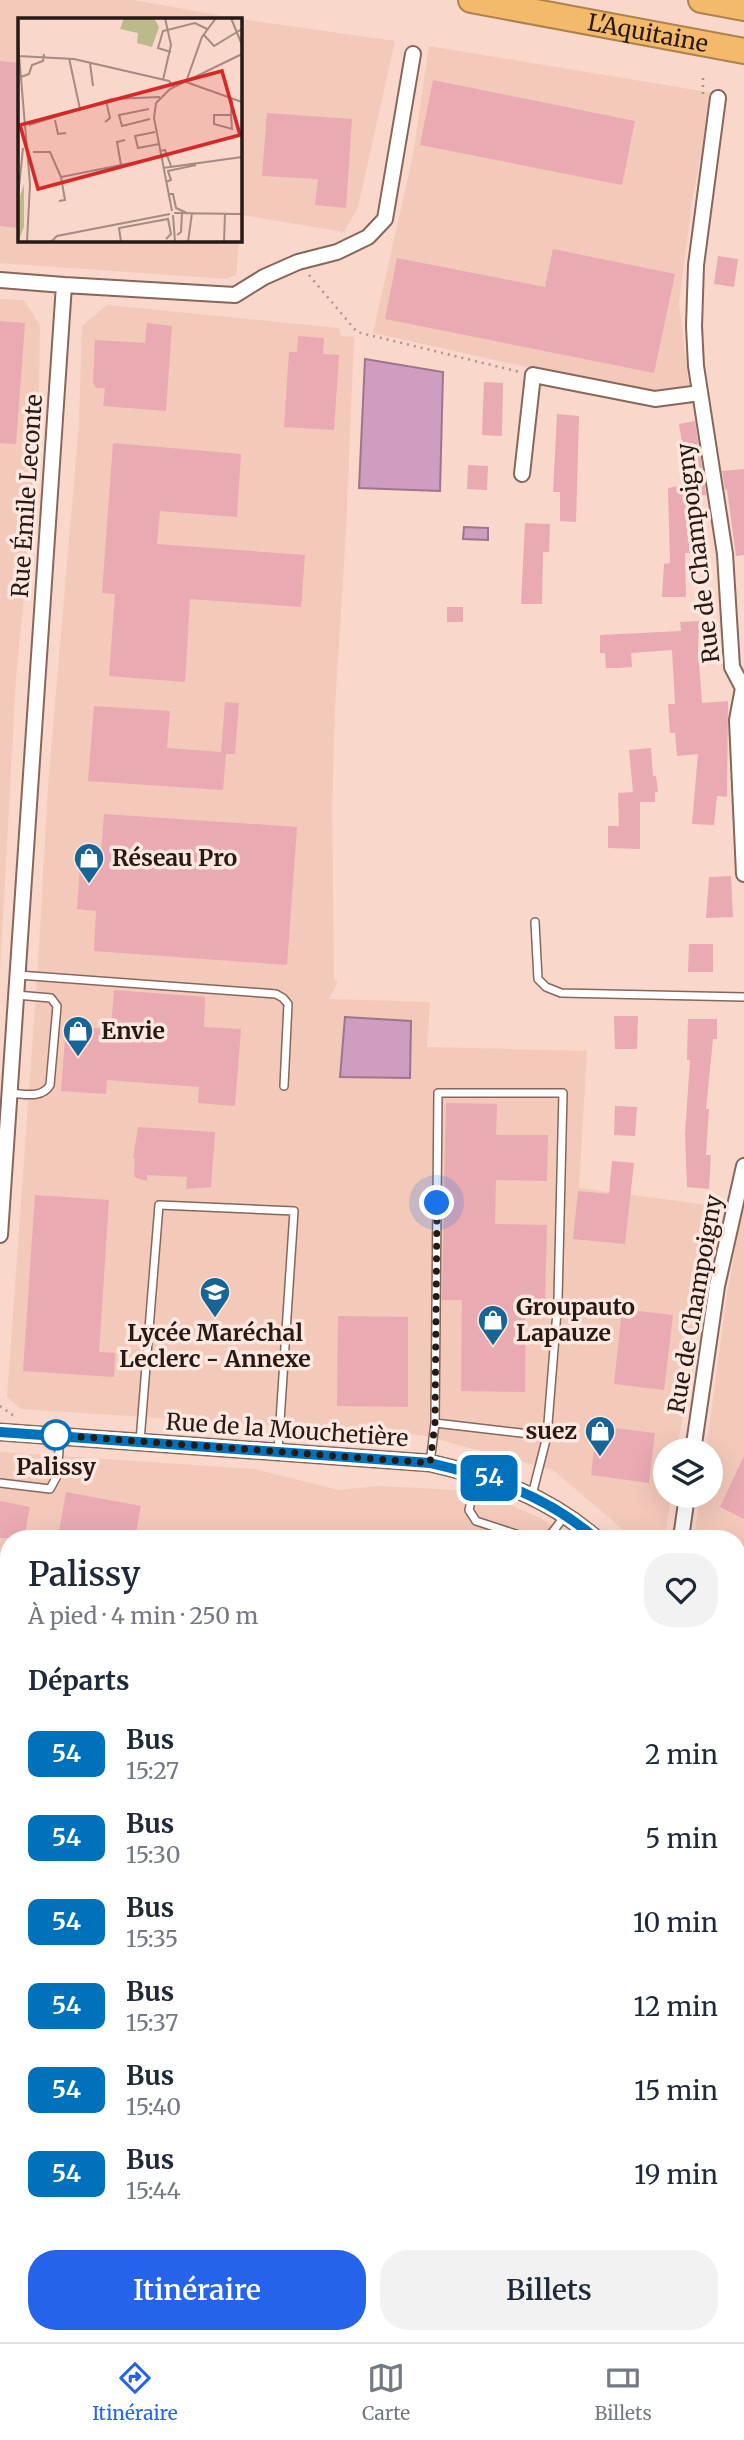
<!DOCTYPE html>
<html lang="fr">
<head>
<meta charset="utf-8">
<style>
	body { margin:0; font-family:Merriweather,serif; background:#f2f2f3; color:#1f2937; height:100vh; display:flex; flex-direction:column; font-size:26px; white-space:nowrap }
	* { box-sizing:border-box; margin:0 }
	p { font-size:23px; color:#747a83 }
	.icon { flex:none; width:38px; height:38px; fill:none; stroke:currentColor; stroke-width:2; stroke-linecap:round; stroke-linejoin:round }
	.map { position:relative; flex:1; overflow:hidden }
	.panel { position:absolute; left:0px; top:1530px; width:746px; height:814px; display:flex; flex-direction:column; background:#fff; border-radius:28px 28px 0 0; box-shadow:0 7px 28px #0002 }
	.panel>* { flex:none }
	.badge { padding:0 14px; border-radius:10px; font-size:24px; line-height:46px }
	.controls { position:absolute; left:653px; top:1438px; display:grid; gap:14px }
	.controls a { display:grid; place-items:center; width:70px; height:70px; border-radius:50%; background:#fff; box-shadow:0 7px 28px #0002; font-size:35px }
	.you { position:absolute; width:35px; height:35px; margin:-18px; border:5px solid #fff; border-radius:50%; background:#1a73e8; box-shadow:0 0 0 10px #1a73e833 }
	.map>.badge { position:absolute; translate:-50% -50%; box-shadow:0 0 0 4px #fff }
	h2 { padding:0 28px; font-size:26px; line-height:63px }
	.round { display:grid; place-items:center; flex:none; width:74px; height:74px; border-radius:28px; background:#f2f2f3 }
	.headline { display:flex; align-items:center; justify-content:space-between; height:119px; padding:0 28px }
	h1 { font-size:33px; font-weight:600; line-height:52px }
	.cta { display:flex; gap:14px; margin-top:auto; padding:14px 28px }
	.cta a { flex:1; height:80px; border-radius:28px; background:#2563eb; color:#fff; font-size:28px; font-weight:600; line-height:80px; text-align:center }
	.cta a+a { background:#f2f2f3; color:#1f2937 }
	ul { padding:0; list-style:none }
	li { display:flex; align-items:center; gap:21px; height:84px; padding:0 28px }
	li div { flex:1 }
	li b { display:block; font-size:26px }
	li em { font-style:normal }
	li .badge { min-width:77px; font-weight:700; text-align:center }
	.menu { display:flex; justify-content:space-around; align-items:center; height:98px; border-top:2px solid #e0e1e3; background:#fff; font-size:19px; color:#747a83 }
	.menu a { display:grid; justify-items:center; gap:4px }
	.menu .on { color:#2563eb }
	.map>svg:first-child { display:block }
	.built { fill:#f3c9ba }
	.water { fill:#cf9dbf; stroke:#9c768c; stroke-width:2 }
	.building { fill:#e9aab2 }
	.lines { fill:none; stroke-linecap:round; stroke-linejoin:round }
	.service-casing { stroke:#86675c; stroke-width:10 }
	.minor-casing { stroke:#86675c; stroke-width:18 }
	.tertiary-casing { stroke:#86675c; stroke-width:19 }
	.motorway-casing { stroke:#ac824d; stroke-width:28 }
	.path { stroke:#ad9389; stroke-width:2.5; stroke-dasharray:2 5; stroke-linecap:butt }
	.service { stroke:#fff; stroke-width:7 }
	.minor { stroke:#fff; stroke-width:14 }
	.tertiary { stroke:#fff; stroke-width:16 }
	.motorway { stroke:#f4ba6b; stroke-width:24 }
	.line-casing { stroke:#fff; stroke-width:16 }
	.line { stroke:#0072bc; stroke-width:10 }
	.walk { stroke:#261a15; stroke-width:7; stroke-dasharray:0 12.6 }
	.stop-dot { fill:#fff; stroke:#0072bc; stroke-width:3.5 }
	.labels { text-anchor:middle; stroke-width:7; stroke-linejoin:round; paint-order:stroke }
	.street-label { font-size:23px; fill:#261a15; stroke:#fde7df }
	.poi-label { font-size:23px; font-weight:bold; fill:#261a15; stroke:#fde7df; text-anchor:start }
	.stop-label { font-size:23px; font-weight:bold; fill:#261a15; stroke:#fde7df }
	.inset-road { fill:none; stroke:#a58b82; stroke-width:2 }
	.view { fill:#d62828; fill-opacity:0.15; stroke:#d62828; stroke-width:3.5 }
	.inset-edge { fill:none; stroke:#261a15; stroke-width:3.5 }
</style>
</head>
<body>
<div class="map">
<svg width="744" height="2342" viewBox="0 0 744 2342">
	<rect width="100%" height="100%" fill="#f9d7ca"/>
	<path class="built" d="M0,0H133L240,19H19V240H239L236,275L227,279L0,263Z
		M240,19L395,41L358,207L344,232L242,215L240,234Z
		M429,46L713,93L692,201L679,303L691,403L373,333L413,155Z
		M0,299L24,300L40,325L38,451L16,679L0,970Z
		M107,305L339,328L341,336L354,337L346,531L335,707L332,809L334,980L338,981L329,999L430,1002L427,1047L587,1051L579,1188L716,1206L677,1451H665V1496H671L665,1538H633L553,1470L421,1435L21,1409L7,1397L38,965L48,786L79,423L82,326Z
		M742,1210L744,1211V1732L737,1731V1538H694L700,1496H710V1451H706L727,1294Z
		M0,1452L254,1469L339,1490L378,1486L478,1491L536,1516L574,1538H9V2236L0,2248Z"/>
	<path class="water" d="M365,359L443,372L440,491L359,488Z
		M464,527L488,528V540L463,539Z
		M345,1017L411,1021L410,1078L340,1077Z"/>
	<path class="building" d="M0,61L19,63V228L0,226Z
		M433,80L635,121L622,185L420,145Z
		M267,113L352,119L346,208L315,205L318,179L262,176Z
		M553,249L675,274L654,373L385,319L397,258L545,287Z
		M718,256L738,259L734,287L714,284Z
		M0,321L25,323L16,444L0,443Z
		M147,323L172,326L166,411L103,406L105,388H96L93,383L95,340L145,343Z
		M298,336L324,338L323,354L339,355L334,430L284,427L289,352H297Z
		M484,382L503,383L502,436L482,435Z
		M557,414L579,416L576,522L560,521V492H553Z
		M695,421L706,495L689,497L691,553H685L686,597H662L664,564L670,563L668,488L689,484L679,424Z
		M113,443L241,454L237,517L160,511L157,544L305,555L301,607L190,599L185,682L109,676L115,594L102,593Z
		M468,465L488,466L487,490L467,489Z
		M744,469V555L736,556L727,489L725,490L722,471Z
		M525,523L550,524L549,552H543L542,604H521Z
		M447,607H463V622H447Z
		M699,621L698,649L702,703L728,701L727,797L717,796L714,825L692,824L698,754L677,756L675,733H670L668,704H675L672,650L631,653L632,667L619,668H606L605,653H600V635L681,631L680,622Z
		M225,702L239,703L235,754H226L223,790L88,781L94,706L170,711L167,748L221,752Z
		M651,748L653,776H656L658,792H655V802H640V849L608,848V826H619L618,793L633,792L629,750Z
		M104,814L297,827L287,965L94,951L96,911L77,909L81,853L101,854Z
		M731,876L733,917L706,918L709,877Z
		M689,944H713V972H688Z
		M114,990L205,997L204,1027L241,1029L235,1106L198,1103L199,1087L107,1080L106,1094L61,1091L66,1026L111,1029Z
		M614,1016H638L637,1049H615Z
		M688,1019H717V1039H713L706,1109H709L706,1155H711L709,1189L687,1187L685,1134L690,1060H687Z
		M446,1103L497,1104L496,1135H548L547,1181L496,1180L495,1224L547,1225L545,1301H526L525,1392L461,1391L462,1300H442Z
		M615,1106L637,1107L635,1136L614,1135Z
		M138,1127L215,1132L211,1187L186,1189L187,1177L147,1175V1181L134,1177L135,1158H133Z
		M612,1161L634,1163L625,1244L573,1239L578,1191L609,1194Z
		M35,1195L109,1200L99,1352L115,1353L114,1377L23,1371Z
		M622,1309L673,1315L664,1390L614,1384Z
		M338,1316L408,1317V1407L337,1406Z
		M597,1426L655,1433L649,1483L591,1475Z
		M744,1456V1519L720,1507Z
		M66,1492L141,1506L135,1538H117L91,1533L90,1538H58Z
		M0,1501L30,1507L24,1538H0Z"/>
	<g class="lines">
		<g class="service-casing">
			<path id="service" d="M535,922L538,979L546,987L561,993L744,997
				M18,975L276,994L283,998L288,1004L284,1086
				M10,1093C24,1094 42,1099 50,1085L57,1006L51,998L16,995
				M435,1423L438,1093H563L558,1299L547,1436
				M140,1441L159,1205L294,1211L278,1451
				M430,1463L435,1423L547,1436L532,1495
				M477,1475L469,1510L476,1521L528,1538
				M0,1483L50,1489L57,1476L60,1437
				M548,1538L564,1517"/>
		</g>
		<g class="minor-casing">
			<path id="minor" d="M718,98L696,265L694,326L696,366L725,554L732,667L743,688L737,720L744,874
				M0,280L64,285L0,1235
				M64,285L235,295L264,277L298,262L337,252L368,237L385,219L413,54
				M522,474L533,375L655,399L700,393
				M693,1451L717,1286L744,1166
				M681,1538L687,1496
				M737,1761L744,1759
				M737,1913L744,1914
				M335,2334L357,2342
				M424,2342L429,2334"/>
		</g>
		<g class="tertiary-casing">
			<path id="tertiary" d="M0,1432L430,1463C491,1477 547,1496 595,1538
				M737,1946L744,1991"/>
		</g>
		<g class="motorway-casing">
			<g id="motorway">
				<path id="s1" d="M471,0L744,51"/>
				<path d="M701,0L744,8"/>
			</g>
		</g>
		<path class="path" d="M703,94V74
			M309,275L357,332L520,372
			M0,1406L14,1416
			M0,2255L9,2243"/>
		<use href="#service" class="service"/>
		<use href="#minor" class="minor"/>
		<use href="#tertiary" class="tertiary"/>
		<use href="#motorway" class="motorway"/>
	</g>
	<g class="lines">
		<g class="line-casing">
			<path id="line" d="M0,1432L430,1463C491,1477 547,1496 595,1538"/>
		</g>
		<use href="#line" class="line"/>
		<path class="walk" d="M56,1435L430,1463L435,1423L437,1203"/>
	</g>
	<defs>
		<g id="shop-pin" transform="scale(1.575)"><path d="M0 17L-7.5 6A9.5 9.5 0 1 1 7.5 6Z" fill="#176497" stroke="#fde7df"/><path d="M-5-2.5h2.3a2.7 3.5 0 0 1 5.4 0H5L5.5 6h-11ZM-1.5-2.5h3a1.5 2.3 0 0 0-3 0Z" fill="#fff"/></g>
		<g id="school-pin" transform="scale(1.575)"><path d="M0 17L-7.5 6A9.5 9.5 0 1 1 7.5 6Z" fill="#176497" stroke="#fde7df"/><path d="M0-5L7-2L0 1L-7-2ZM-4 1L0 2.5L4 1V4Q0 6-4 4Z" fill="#fff"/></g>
	</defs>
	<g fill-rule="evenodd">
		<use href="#shop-pin" x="89" y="858"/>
		<use href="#shop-pin" x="78" y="1031"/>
		<use href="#school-pin" x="215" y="1292"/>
		<use href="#shop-pin" x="493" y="1320"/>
		<use href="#shop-pin" x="600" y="1431"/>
	</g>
	<circle class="stop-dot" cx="56" cy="1435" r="14"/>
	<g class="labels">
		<g class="street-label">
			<text dy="8" stroke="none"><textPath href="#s1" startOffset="180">L'Aquitaine</textPath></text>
			<text transform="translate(27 496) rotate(-86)" y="8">Rue Émile Leconte</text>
			<text transform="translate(698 553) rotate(-97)" y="8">Rue de Champoigny</text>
			<text transform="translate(695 1304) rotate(-80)" y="8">Rue de Champoigny</text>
			<text transform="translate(287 1430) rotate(4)" y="8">Rue de la Mouchetière</text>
		</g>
		<g class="poi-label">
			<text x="112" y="866">Réseau Pro</text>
			<text x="101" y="1039">Envie</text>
			<text x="516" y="1315">Groupauto<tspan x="516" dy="26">Lapauze</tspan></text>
			<text x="215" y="1341" text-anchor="middle">Lycée Maréchal<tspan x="215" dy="26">Leclerc - Annexe</tspan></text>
			<text x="577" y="1439" text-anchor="end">suez</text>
		</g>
		<g class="stop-label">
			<text x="56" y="1475">Palissy</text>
		</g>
	</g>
	<g transform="translate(18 18)">
		<rect width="224" height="224" fill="#f9d7ca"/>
		<path d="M106,0H136L141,9L134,29L119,25L120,15L102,11ZM6,166V209L0,224V184Z" fill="#bcb98b"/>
		<path class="inset-road" d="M213,0L224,27M185,16L196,28L224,11M0,25L12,166L9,224M153,34L140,30L145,13L177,5L189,11M0,38L56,41L151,63L156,69M51,40L62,91M72,45L75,68M3,59L11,56L14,47L25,43L26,36M145,62L153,27L147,0M168,64L184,19L198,0M168,64L224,84M131,91L101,97L104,108L132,101M213,97L214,111L196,106V97H213L214,81M37,102L40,116L48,115M87,104L92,100L88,83M11,107L94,81L142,79M137,114L117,118L120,130L141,126M142,133L147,132L153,148M15,134H32L43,159M103,147L99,124L107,122M145,150L224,139M148,164L153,162L150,153L178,147M151,176H155L158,190L169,195M0,179L5,130M41,183L47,182L43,159L143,139M154,193L136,100L138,85L152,71L224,36M156,195L224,196M155,197L157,224M159,217L163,214L164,195M33,224L39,218L152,196M103,224L101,210L150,201L153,216L148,221M170,224L174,195M206,224L207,195"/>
		<path class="view" d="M204,53L222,117L20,171L2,107Z"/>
		<rect width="224" height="224" class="inset-edge"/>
	</g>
</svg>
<div class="controls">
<a><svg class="icon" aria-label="layers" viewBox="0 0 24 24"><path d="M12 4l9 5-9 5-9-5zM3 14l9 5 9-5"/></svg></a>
</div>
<div class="you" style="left:437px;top:1203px"></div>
<b class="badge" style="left:489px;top:1478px;background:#0072bc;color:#fff">54</b>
<section class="panel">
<div class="headline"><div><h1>Palissy</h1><p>À pied · 4 min · 250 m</p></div><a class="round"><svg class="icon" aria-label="heart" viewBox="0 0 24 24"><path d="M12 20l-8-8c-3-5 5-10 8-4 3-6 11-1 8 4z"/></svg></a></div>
<h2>Départs</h2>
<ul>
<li><span class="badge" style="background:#0072bc;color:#fff">54</span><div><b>Bus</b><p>15:27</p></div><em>2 min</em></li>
<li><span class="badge" style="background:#0072bc;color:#fff">54</span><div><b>Bus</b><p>15:30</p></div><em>5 min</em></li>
<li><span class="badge" style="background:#0072bc;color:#fff">54</span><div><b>Bus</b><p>15:35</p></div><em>10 min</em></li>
<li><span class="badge" style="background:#0072bc;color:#fff">54</span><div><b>Bus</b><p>15:37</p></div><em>12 min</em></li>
<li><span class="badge" style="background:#0072bc;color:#fff">54</span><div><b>Bus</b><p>15:40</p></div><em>15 min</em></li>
<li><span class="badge" style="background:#0072bc;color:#fff">54</span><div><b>Bus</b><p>15:44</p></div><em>19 min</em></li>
</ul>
<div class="cta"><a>Itinéraire</a><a>Billets</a></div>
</section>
</div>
<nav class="menu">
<a class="on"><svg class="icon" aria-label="directions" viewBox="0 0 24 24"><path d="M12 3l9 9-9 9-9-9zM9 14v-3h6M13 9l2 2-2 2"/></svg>Itinéraire</a>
<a><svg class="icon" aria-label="map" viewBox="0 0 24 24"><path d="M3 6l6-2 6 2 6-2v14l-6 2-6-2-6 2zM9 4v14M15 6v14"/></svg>Carte</a>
<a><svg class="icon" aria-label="tickets" viewBox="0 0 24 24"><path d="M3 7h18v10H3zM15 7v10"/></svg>Billets</a>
</nav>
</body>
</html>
